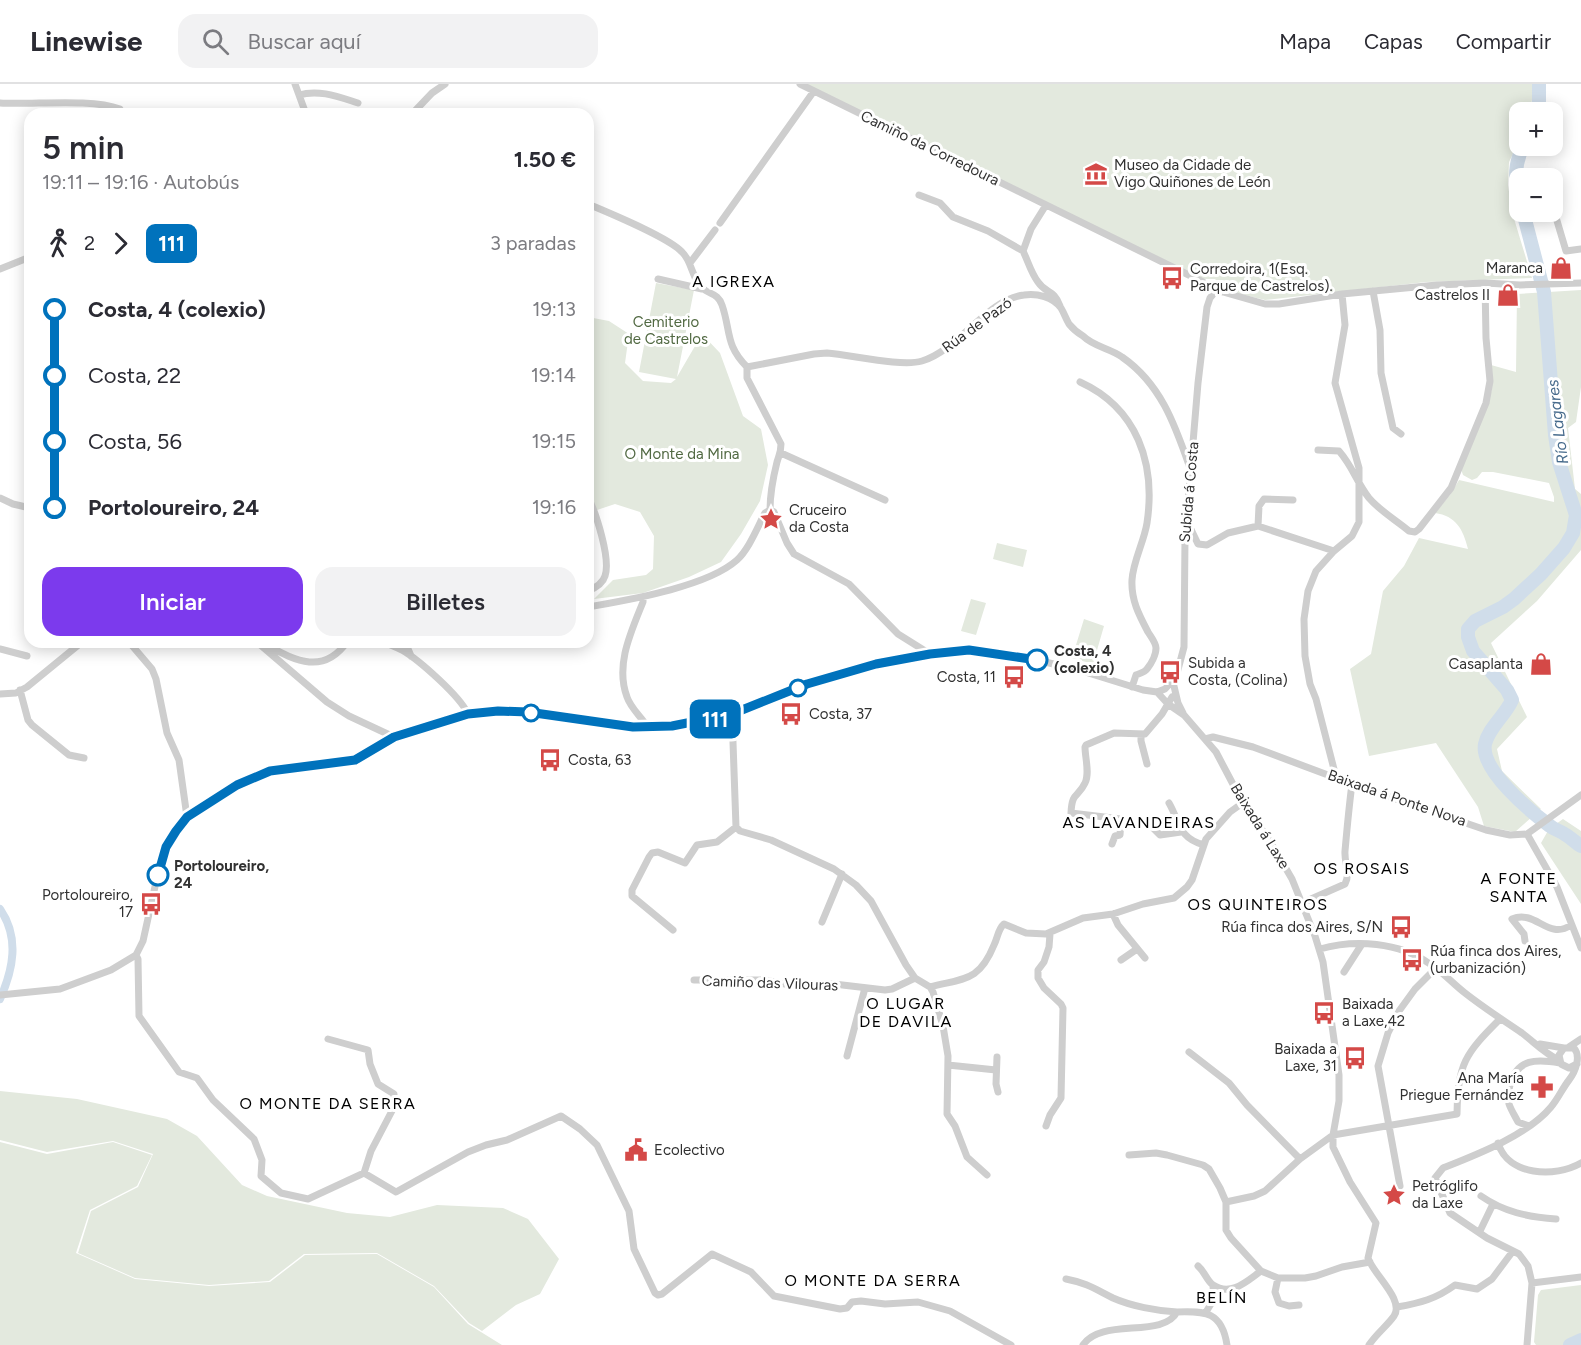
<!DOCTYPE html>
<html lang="es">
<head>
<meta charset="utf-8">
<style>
	body { margin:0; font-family:Figtree,sans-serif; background:#f2f2f3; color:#2b2b33; height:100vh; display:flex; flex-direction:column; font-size:22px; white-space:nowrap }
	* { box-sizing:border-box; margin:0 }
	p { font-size:20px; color:#7c7c81 }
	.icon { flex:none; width:33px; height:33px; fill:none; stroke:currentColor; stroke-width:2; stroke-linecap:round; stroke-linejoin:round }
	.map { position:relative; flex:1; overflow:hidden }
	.side { position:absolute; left:24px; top:24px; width:570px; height:540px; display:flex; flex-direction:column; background:#fff; border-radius:18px; box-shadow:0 3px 15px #0003 }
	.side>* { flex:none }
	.badge { padding:0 12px; border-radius:9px; font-size:21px; line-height:39px }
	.fabs { position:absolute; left:1509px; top:18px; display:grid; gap:12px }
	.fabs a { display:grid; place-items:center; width:54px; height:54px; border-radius:12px; background:#fff; box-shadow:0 3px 15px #0003; font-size:30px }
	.map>.badge { position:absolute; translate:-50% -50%; box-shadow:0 0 0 3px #fff }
	.legs { display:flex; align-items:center; gap:9px; height:66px; padding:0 18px; font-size:20px }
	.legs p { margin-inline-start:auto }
	.overview { display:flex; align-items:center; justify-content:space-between; height:102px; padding:0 18px }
	h1 { font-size:33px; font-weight:600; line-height:45px }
	.cta { display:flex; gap:12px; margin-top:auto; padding:12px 18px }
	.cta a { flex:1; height:69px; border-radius:18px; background:#7c3aed; color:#fff; font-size:24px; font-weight:600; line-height:69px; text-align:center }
	.cta a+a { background:#f2f2f3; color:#2b2b33 }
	ul { padding:0 18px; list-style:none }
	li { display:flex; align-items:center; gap:21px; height:66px; font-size:22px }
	li i { display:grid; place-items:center; width:9px; height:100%; margin:0 8px; background:currentColor }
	li i::after { content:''; width:15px; height:15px; margin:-8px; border:4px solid; border-radius:50%; background:#fff }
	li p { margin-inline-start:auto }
	li:first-child i { background:linear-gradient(#0000 50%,currentColor 0) }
	li:last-child i { background:linear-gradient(currentColor 50%,#0000 0) }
	header { display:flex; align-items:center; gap:36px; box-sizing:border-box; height:84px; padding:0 30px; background:#fff; border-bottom:2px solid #e1e1e2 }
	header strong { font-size:28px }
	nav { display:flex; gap:33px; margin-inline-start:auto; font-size:21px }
	.search { width:420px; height:54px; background:#f2f2f3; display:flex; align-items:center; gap:15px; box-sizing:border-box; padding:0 21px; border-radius:18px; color:#7c7c81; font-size:22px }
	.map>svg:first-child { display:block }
	.green { fill:#e3e9de }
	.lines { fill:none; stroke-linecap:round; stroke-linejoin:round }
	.canal { stroke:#d0ddea; stroke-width:8 }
	.river { stroke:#d0ddea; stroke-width:14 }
	.minor { stroke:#cecece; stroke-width:7 }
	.line-1-casing { stroke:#fff; stroke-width:14 }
	.line-1 { stroke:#0072bc; stroke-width:9 }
	.stop-1-dot { fill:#fff; stroke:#0072bc; stroke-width:3 }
	.labels { text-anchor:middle; stroke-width:6; stroke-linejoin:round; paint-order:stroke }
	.street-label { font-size:15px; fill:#313131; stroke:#fff }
	.poi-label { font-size:15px; fill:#313131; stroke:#fff; text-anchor:start }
	.park-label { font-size:15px; fill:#516942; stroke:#fff }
	.stop-label { font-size:15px; font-weight:bold; fill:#313131; stroke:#fff; text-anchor:start }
	.neighbourhood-label { font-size:16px; letter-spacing:1.5px; fill:#000; stroke:#fff }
	.water-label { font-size:16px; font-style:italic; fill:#476b8c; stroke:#fff }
</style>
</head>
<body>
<header>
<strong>Linewise</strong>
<div class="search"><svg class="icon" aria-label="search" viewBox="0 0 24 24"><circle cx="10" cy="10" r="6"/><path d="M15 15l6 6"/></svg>Buscar aquí</div>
<nav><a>Mapa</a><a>Capas</a><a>Compartir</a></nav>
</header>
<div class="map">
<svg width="1581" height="1261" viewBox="0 0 1581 1261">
	<rect width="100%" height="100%" fill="#fff"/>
	<path class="green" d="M805,0H1540L1534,3L1530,28H1520L1519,57L1509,78L1508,101L1512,128L1532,194L1426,198L1265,216C1246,211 1228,209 1215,195H1203Z
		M656,199L694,206L677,293L702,250L720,269L743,332L761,345L768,381L760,417L741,450L721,478L689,493L643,509L594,515L613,496L646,491L653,485L654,452L640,428L615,420L588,429V233L609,237L629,250L625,279L643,297L671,299L676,295L639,288Z
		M1581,206V303L1576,338L1568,344L1575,405L1581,410V466L1537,517L1491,559L1527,633L1497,665L1502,687L1541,725L1515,748L1484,742L1478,723L1436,659L1369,672L1350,585L1371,570L1383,507L1404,482L1419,454L1468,465C1463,445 1456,432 1435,429L1450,411L1459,396L1554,418V413L1549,399L1493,388H1482L1477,394L1472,396L1463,391L1461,385L1487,322L1492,305L1491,281L1516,288L1517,210Z
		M997,459L1027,466L1023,483L993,475Z
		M971,515L986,519L976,551L961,547Z
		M1084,535L1104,542L1093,580L1072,574Z
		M1563,735L1581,747V820L1541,759L1549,745Z
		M0,1007L77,1015L167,1035L197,1052L242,1101L267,1112L347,1129L390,1133L437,1121L503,1124L528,1135L559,1175L540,1210L516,1221L482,1247L469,1239L434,1202L377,1169L304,1170L269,1197L209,1201L135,1194L78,1169L91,1127L138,1103L153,1070L113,1057L47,1068L0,1056Z
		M0,1058L47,1070L113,1058L152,1071L137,1102L90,1126L76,1169L135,1195L209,1202L270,1198L305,1171L377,1170L434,1203L468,1240L502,1261H0Z
		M1581,1201V1261H1536L1534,1258L1538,1211L1541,1206Z"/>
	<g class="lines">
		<path class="canal" d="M0,825C20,854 13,886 0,915"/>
		<path class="river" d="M1536,28L1539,18V0
			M1520,113C1514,93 1515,80 1523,62
			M1523,128L1544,208L1555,351L1559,378L1576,431L1573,449L1564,464L1541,490L1514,515L1503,523L1475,537L1468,545V553L1473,567L1507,606L1512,616C1505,632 1489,643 1485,660C1480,686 1531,728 1550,742C1555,746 1561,747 1566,751C1571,754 1576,759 1581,762
			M1570,1261L1581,1256"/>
		<path class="minor" d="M295,0L306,30
			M800,0L1203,198L1215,208
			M299,11C319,5 339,13 358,19
			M0,19C34,21 90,14 120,25L122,30
			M412,30L432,9L445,0
			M919,111L940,119L953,133L988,147L1023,167
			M588,120C609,129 668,153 682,168C692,177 692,195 702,204C710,211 718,209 722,221C731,247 725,261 747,283
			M1552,120L1566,167L1581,165
			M1046,121L1031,145L1023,167C1028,177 1031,189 1038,198C1046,210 1054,205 1060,222
			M720,139L814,7
			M690,179L715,146
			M0,185L30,173
			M658,195L702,205
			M1373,207L1380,246L1381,289L1393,344L1401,350
			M1215,208H1223L1265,220H1279L1342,210L1437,201L1485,199L1520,201L1581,199
			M747,283L814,270L827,269C852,271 901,283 922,277C959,266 987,215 1024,211C1037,209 1053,213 1061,224C1064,229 1066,235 1069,240C1073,245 1078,249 1083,252C1094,263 1110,264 1122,273C1161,300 1175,341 1190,384
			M747,283V294L781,360C781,368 779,371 777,378C773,394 770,411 770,426L774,428L787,459L794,470L849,500L898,550L930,570
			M1080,298C1137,324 1156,379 1147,439C1144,458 1133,477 1132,496C1131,516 1139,531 1148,548C1151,553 1156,559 1156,564C1156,571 1151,580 1147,585C1144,589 1140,589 1136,591L1132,603
			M1318,366L1339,367C1353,383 1357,399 1369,414C1380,427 1396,436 1409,447L1415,448L1419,445L1451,404L1486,319L1490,297L1486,254L1485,199
			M781,369L885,416
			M588,413C596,429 611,475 605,492C603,499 595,504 588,507
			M0,414L13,420L30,424
			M1186,435L1198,460L1207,461L1228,449L1258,442L1334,467
			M1258,442L1259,422L1264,415L1293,416
			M643,513V518C631,548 615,581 627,613C631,625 642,633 648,644
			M588,523C627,516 707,503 737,476C749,465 757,444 765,429L770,426
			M129,558L152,585L156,595L167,649L179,676L187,733
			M257,558L327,618L349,632L394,653
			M384,558C390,561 396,563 402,566C419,576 460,612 468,630
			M405,558L411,572
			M262,559C293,575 322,593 347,558
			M0,565L27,572
			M1173,598L1178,619L1183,629
			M20,606L28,636L32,641L69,671L84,674
			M1157,608L1168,620L1184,631L1216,668L1235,704L1274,764L1292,795L1315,852L1323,878L1339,991V1017L1333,1051V1063L1350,1098L1376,1139L1368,1174C1373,1190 1405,1216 1394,1232C1387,1242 1376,1250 1369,1261
			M0,610L16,609L27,603L82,558
			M732,630L736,743L740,747L771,756L834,785L856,801L871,817L906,881L915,894L930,903L933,908L943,942L948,972L947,1030L955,1042L967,1073L987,1091
			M1141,651V657L1147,680
			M1205,655L1213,653L1253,663L1352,700L1486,746L1510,751L1527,750L1581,711
			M1336,693L1316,615L1310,600L1305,572L1304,535L1308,507L1316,487L1334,467L1352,452L1359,438V384L1335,299L1345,241L1342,210
			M1169,719C1180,738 1178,754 1204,761
			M1154,745L1160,751L1181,748
			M1527,750L1557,803L1581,864
			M1112,760L1115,752L1120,751L1121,735L1071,729C1072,707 1078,714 1085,699C1090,689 1085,674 1085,663L1086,661L1114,649L1145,650L1162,630L1172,613
			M1302,819L1345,800C1351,788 1344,779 1345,767C1347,745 1349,722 1352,700
			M1113,830L1118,841L1145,874
			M822,838L842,790
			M673,846L632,812V806L649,773L652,769L658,768L685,779L697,761L717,758L736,743
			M1525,857L1524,850L1512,835C1536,825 1548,857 1571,841
			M1320,865C1355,855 1399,858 1430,880C1443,888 1453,900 1465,909C1484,924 1503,936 1522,949C1534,958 1545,970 1559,976
			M136,871L138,875L139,932L179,988L197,994L213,1016L254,1055L262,1076L261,1092L281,1109L308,1115L364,1089L396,1108L468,1068L486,1061L507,1056L561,1032L580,1045L597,1061L629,1127L634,1165L655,1209L658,1211L662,1210L712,1170L751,1188L774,1212L840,1225L847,1224L852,1218L861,1217L885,1220L918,1218L950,1227L1011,1261
			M1121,876L1137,865
			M1344,888L1362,860
			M694,896H764L785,900H834L885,906L892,905L915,894
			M930,903C964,894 979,898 994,861C998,853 998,845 1004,840L1026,849L1046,850L1083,834L1113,830L1143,820L1174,814L1187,803L1192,796L1206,755L1230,728L1244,718
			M0,911L60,905L111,886L136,871L143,857L160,780L166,763L176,747L187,733L214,714L261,689L355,676L394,653L468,630L498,627L528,628L633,643L685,640L732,630L807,600L876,580L954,567H986L1037,576L1082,587L1143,606L1157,608L1165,605L1176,593L1184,563L1185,454L1198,299L1207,223L1210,214L1215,208
			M328,955L368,966L370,980L378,1000L394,1010V1023L371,1067L364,1089
			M1540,960L1564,964
			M1569,963L1581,955
			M1189,968L1229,999L1247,1021L1300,1075L1333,1051L1457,1030C1458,979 1465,970 1500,935
			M847,972L865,904
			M997,973L996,1000L998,1008
			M948,981L996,986
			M1046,1042L1050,1031L1061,1014L1063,924L1061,920L1044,904L1038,894V886L1044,878L1049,863L1050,850
			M1529,1042L1518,1038C1515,1032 1511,1026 1509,1020C1508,1014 1508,1008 1510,1001C1517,974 1537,975 1560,979
			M1498,1059C1508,1092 1555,1094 1581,1079
			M1129,1071L1156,1069L1167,1071L1203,1081L1209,1085L1220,1104L1226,1118V1146L1231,1154L1261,1187L1278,1194H1305L1316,1192L1342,1183L1370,1178
			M1400,1102L1378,982L1388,949L1399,927L1415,905L1436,884
			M1481,1112C1504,1128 1528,1133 1556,1135
			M1226,1118L1254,1112L1265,1107L1300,1075
			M1480,1147L1493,1120
			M1198,1182C1205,1188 1207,1197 1213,1201C1231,1213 1247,1197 1261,1187
			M1278,1194L1275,1208L1279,1219L1289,1222L1299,1221
			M1066,1195C1087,1199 1095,1205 1113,1214C1131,1222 1157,1227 1177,1228
			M1532,1199L1581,1193
			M1397,1223C1420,1219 1436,1215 1455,1201L1477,1205L1492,1195L1513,1167
			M1206,1228L1214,1215L1213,1202
			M1083,1261C1101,1233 1163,1255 1177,1228C1206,1227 1222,1228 1227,1261
			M1527,1261L1532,1199L1528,1182L1519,1170L1487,1154L1450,1129L1435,1094L1443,1084C1476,1071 1528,1051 1551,1023C1558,1015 1562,1005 1569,996C1576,987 1581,972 1574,964H1564L1559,971L1561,980L1569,984L1577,980"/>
	</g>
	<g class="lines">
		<g class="line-1-casing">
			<path id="line-1" d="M158,791L166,763L176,747L187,733L237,701L270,687L355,676L394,653L468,630L498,627L528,628L633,643L672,642L732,630L807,600L876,580L930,570L969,566L1037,576"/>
		</g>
		<use href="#line-1" class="line-1"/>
	</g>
	<defs>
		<g id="museum-bare" transform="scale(1.8)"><path d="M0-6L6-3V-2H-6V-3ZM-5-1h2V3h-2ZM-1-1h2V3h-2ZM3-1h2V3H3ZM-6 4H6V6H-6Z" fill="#d44947" stroke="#fff" stroke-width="2.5" paint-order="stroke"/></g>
		<g id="shop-bare" transform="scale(1.8)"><path d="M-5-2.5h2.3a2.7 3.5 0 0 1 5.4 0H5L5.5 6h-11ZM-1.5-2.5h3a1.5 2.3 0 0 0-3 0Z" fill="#d44947" stroke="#fff" stroke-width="2.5" paint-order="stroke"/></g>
		<g id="bus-bare" transform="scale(1.8)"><path d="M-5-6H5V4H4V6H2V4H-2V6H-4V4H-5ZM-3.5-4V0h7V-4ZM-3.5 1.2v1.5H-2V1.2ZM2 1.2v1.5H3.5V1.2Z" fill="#d44947" stroke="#fff" stroke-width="2.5" paint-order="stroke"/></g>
		<g id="sight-bare" transform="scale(1.8)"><path d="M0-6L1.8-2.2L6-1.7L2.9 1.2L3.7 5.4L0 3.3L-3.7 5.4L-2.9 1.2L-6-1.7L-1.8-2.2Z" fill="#d44947" stroke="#fff" stroke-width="2.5" paint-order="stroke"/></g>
		<g id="pharmacy-bare" transform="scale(1.8)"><path d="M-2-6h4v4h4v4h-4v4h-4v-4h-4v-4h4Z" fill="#d44947" stroke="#fff" stroke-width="2.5" paint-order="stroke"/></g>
		<g id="civic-bare" transform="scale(1.8)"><path d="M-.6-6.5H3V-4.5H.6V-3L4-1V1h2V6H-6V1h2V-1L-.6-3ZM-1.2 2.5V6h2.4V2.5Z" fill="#d44947" stroke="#fff" stroke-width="2.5" paint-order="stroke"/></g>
	</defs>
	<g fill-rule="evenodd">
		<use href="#museum-bare" x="1096" y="90"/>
		<use href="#shop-bare" x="1561" y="184"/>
		<use href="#bus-bare" x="1172" y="194"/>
		<use href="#shop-bare" x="1508" y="211"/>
		<use href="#sight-bare" x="771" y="435"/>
		<use href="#shop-bare" x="1541" y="580"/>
		<use href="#bus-bare" x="1170" y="588"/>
		<use href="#bus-bare" x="1014" y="593"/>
		<use href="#bus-bare" x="791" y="630"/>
		<use href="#bus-bare" x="550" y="676"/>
		<use href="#bus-bare" x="151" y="820"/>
		<use href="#bus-bare" x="1401" y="843"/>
		<use href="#bus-bare" x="1412" y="876"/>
		<use href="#bus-bare" x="1324" y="929"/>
		<use href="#bus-bare" x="1355" y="974"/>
		<use href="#pharmacy-bare" x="1542" y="1003"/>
		<use href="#civic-bare" x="636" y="1066"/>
		<use href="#sight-bare" x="1394" y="1111"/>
	</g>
	<g class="stop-1-dot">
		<circle cx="1037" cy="576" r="10"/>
		<circle cx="798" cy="604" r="8"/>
		<circle cx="531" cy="629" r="8"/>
		<circle cx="158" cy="791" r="10"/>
	</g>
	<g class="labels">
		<g class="street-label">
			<text transform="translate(930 64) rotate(26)" y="5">Camiño da Corredoura</text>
			<text transform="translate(977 241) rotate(-36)" y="5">Rúa de Pazó</text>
			<text transform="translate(1189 408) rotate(-85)" y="5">Subida á Costa</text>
			<text transform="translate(1397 714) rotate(19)" y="5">Baixada á Ponte Nova</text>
			<text transform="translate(1260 742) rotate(58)" y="5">Baixada á Laxe</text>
			<text transform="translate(770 899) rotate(2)" y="5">Camiño das Vilouras</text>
		</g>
		<g class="poi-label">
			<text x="1114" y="86">Museo da Cidade de<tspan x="1114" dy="17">Vigo Quiñones de León</tspan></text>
			<text x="1543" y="189" text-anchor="end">Maranca</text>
			<text x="1190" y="190">Corredoira, 1(Esq.<tspan x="1190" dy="17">Parque de Castrelos).</tspan></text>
			<text x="1490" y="216" text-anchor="end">Castrelos II</text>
			<text x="789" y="431">Cruceiro<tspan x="789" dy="17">da Costa</tspan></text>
			<text x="1188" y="584">Subida a<tspan x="1188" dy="17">Costa, (Colina)</tspan></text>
			<text x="1523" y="585" text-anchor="end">Casaplanta</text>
			<text x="996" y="598" text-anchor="end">Costa, 11</text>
			<text x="809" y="635">Costa, 37</text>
			<text x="568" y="681">Costa, 63</text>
			<text x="133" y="816" text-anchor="end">Portoloureiro,<tspan x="133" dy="17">17</tspan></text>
			<text x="1383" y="848" text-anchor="end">Rúa finca dos Aires, S/N</text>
			<text x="1430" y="872">Rúa finca dos Aires,<tspan x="1430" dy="17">(urbanización)</tspan></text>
			<text x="1342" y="925">Baixada<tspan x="1342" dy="17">a Laxe,42</tspan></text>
			<text x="1337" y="970" text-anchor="end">Baixada a<tspan x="1337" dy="17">Laxe, 31</tspan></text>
			<text x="1524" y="999" text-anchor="end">Ana María<tspan x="1524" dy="17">Priegue Fernández</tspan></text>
			<text x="654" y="1071">Ecolectivo</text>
			<text x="1412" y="1107">Petróglifo<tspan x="1412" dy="17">da Laxe</tspan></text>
		</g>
		<g class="park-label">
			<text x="666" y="243">Cemiterio<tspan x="666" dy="17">de Castrelos</tspan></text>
			<text x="682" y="375">O Monte da Mina</text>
		</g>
		<g class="stop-label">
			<text x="1054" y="572">Costa, 4<tspan x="1054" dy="17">(colexio)</tspan></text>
			<text x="174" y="787">Portoloureiro,<tspan x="174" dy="17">24</tspan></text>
		</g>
		<g class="neighbourhood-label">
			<text x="734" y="203">A IGREXA</text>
			<text x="1139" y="744">AS LAVANDEIRAS</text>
			<text x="1362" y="790">OS ROSAIS</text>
			<text x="1519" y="800">A FONTE<tspan x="1519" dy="18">SANTA</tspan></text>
			<text x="1258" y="826">OS QUINTEIROS</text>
			<text x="906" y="925">O LUGAR<tspan x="906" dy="18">DE DAVILA</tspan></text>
			<text x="328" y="1025">O MONTE DA SERRA</text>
			<text x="873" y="1202">O MONTE DA SERRA</text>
			<text x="1222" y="1219">BELÍN</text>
		</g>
		<g class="water-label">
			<text transform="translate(1557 338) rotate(-97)" y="6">Río Lagares</text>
		</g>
	</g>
</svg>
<div class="fabs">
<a>+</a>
<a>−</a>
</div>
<b class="badge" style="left:715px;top:635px;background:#0072bc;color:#fff">111</b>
<section class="side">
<div class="overview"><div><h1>5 min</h1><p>19:11 – 19:16 · Autobús</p></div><b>1.50 €</b></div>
<div class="legs"><svg class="icon" aria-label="walk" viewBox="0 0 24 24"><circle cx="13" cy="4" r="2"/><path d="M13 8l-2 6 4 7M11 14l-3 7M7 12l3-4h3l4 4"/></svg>2<svg class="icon" aria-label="forward" viewBox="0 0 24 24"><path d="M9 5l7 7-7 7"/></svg><b class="badge" style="background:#0072bc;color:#fff">111</b><p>3 paradas</p></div>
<ul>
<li><i style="color:#0072bc"></i><b>Costa, 4 (colexio)</b><p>19:13</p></li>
<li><i style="color:#0072bc"></i><span>Costa, 22</span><p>19:14</p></li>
<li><i style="color:#0072bc"></i><span>Costa, 56</span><p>19:15</p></li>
<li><i style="color:#0072bc"></i><b>Portoloureiro, 24</b><p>19:16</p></li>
</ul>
<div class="cta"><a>Iniciar</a><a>Billetes</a></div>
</section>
</div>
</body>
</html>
